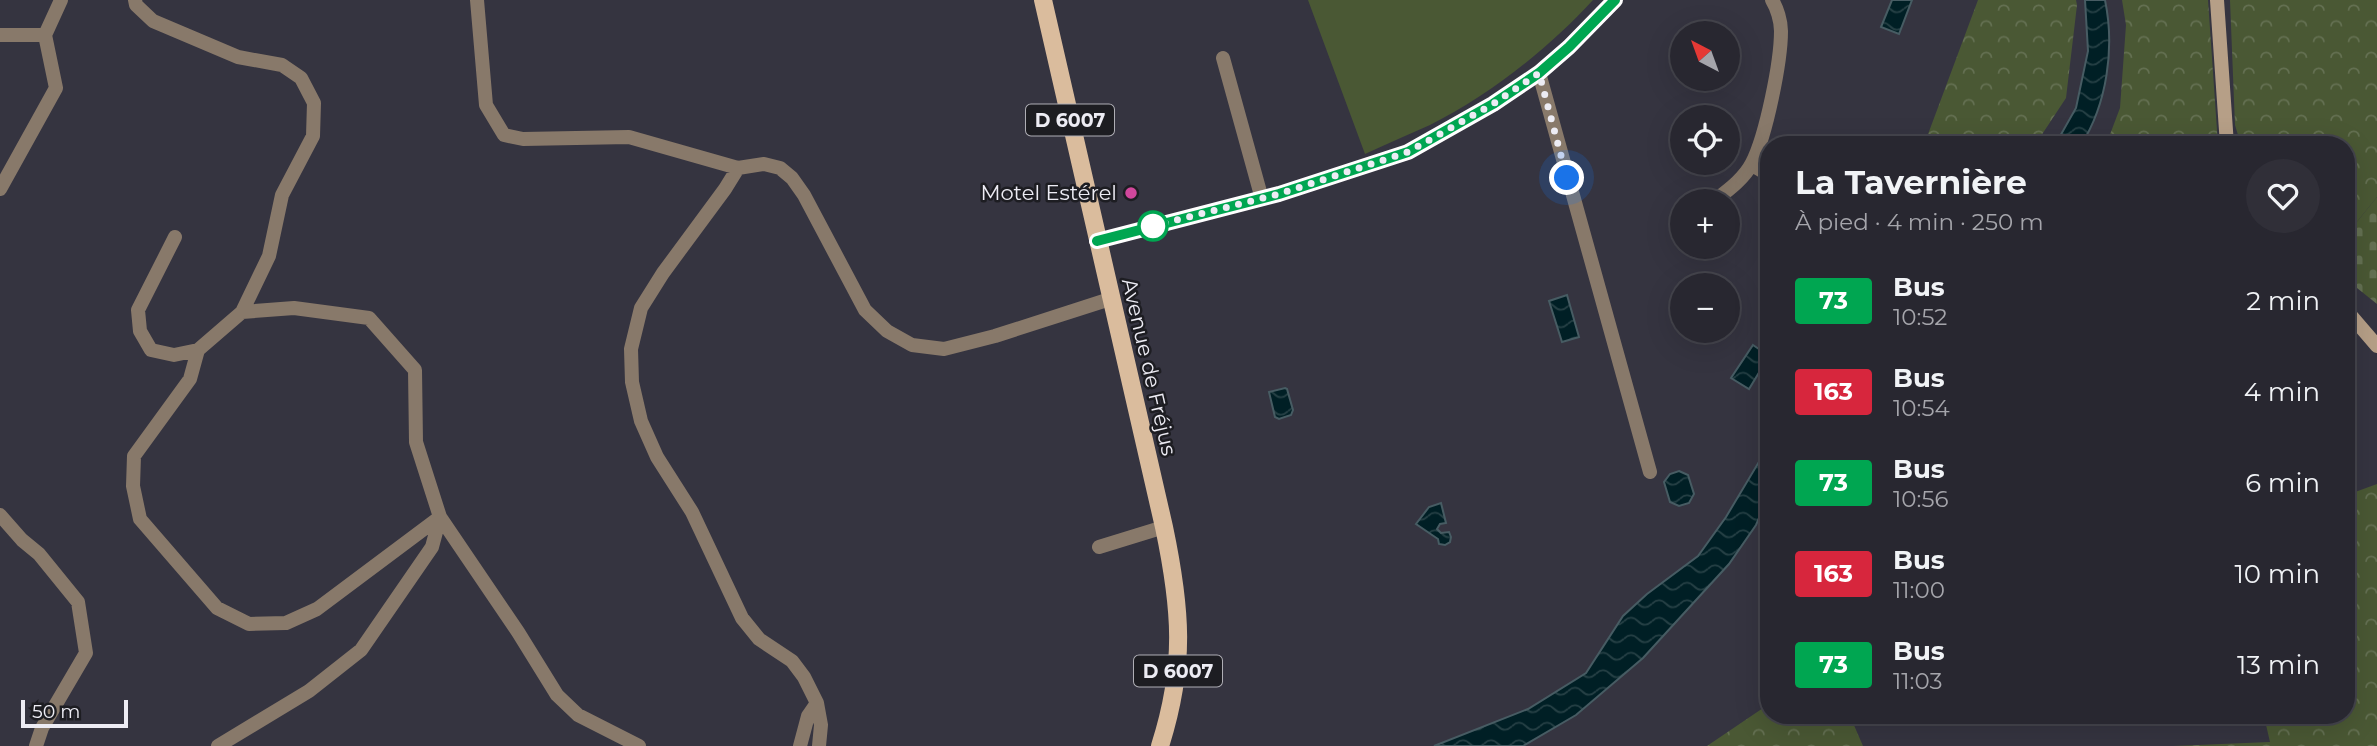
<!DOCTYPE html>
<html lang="fr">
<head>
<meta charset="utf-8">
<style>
	body { margin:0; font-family:Montserrat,sans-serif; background:#302f38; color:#f1f3f6; height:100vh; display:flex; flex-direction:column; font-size:26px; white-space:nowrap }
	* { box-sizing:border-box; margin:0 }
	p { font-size:23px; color:#a5a5ab }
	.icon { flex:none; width:38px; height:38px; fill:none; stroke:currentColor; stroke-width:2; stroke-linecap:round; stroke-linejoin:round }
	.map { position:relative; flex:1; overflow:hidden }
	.panel { position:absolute; left:1760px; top:136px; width:595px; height:588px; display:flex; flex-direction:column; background:#282730; border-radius:28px; box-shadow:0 7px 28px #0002,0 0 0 2px #44444c }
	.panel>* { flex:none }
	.badge { padding:0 14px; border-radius:5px; font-size:24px; line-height:46px }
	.needle { width:46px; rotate:319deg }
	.tools { position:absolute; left:1670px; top:21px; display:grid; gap:14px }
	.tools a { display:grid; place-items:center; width:70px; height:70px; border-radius:50%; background:#282730; box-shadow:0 7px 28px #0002,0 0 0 2px #44444c; font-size:35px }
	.scale { position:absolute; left:21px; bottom:18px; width:107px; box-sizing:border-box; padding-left:7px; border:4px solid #edecf4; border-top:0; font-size:19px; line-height:24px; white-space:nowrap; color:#edecf4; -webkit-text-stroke:5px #1d1d22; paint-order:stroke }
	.you { position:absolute; width:35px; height:35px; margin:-18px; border:5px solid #fff; border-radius:50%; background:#1a73e8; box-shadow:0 0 0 10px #1a73e833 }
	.map>.badge { position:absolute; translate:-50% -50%; box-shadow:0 0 0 4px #fff }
	.round { display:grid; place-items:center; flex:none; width:74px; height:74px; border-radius:37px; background:#302f38 }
	.summary { display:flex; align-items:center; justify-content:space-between; height:119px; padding:0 35px }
	h1 { font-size:33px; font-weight:700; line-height:52px }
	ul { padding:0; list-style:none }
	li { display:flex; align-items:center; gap:21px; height:91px; padding:0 35px }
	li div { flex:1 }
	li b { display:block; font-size:26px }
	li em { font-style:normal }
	li .badge { min-width:77px; font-weight:700; text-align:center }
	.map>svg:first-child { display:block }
	.grass { fill:#4a5834 }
	.forest { fill:url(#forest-crowns) }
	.cemetery { fill:url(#cemetery-stones) }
	.water { fill:url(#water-waves); stroke:#475c63; stroke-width:2 }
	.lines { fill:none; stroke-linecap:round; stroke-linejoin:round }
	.minor { stroke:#88796a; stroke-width:14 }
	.secondary { stroke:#b69f87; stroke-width:14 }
	.primary { stroke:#dabc9d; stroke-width:18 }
	.line-casing { stroke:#fff; stroke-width:16 }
	.line { stroke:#00a651; stroke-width:10 }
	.walk { stroke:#edecf4; stroke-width:7; stroke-dasharray:0 12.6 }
	.hotel-dot { fill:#d1479c; stroke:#1d1d22; stroke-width:2.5 }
	.stop-dot { fill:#fff; stroke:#00a651; stroke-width:3.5 }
	.labels { text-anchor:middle; stroke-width:5; stroke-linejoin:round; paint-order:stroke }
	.shield { fill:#1d1d22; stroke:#afaeb5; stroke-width:2 }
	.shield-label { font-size:19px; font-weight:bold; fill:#edecf4 }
	.poi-label { font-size:21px; fill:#edecf4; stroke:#1d1d22; text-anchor:end }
	.street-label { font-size:21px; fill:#edecf4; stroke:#1d1d22 }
</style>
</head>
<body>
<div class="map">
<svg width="2377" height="746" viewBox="0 0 2377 746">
	<defs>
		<pattern id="forest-crowns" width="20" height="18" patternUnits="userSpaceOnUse" patternTransform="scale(1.75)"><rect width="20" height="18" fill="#4a5834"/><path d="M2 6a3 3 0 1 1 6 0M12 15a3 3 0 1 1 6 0" fill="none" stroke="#647052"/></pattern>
		<pattern id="cemetery-stones" width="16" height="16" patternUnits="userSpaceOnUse" patternTransform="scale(1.75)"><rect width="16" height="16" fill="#4a5834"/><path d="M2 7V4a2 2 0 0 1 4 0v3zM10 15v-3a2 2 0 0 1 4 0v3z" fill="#647052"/></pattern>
		<pattern id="water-waves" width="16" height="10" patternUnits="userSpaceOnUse" patternTransform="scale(1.75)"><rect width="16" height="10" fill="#001f25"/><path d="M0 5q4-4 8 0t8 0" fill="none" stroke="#264045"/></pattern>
	</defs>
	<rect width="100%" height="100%" fill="#353440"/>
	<path class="grass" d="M1308,0H1593C1549,48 1489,96 1430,125C1408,135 1386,144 1365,154Z"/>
	<path class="forest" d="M1978,0H2076L2077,5L2066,98L2035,145H1924Z
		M2122,0H2208L2218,145H2106L2120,108L2126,25Z
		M2230,0H2377V197L2347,234V145H2241L2235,125Z
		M2377,484V746H2173L2270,742L2264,716H2347V495Z
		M1769,704V716H1850L1863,746H1707Z"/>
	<path class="cemetery" d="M2377,197V304L2347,280V234Z"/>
	<path class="water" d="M1892,0H1912L1899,34L1881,27Z
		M2085,0H2105C2115,48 2107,104 2081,145H2055L2076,108L2088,51Z
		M1567,295L1579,337L1562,342L1549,301Z
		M1753,345L1769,356L1749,389L1731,378Z
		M1285,388L1287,389L1293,410L1291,415L1279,419L1275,417L1269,392Z
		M1769,445V495L1756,525L1729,564L1643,658L1576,715L1523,746H1434L1528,709L1586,673L1623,616L1647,594L1698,556L1726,517Z
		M1679,471L1688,475L1694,494L1689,503L1679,506L1670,502L1664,482L1670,474Z
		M1441,503L1446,523L1440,524L1437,529L1441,533L1449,532L1451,537L1450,542L1445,545L1439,544L1438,539L1416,524L1429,507Z"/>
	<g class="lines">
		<path class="minor" d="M135,0L136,5L153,21L238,57L282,65L301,78L314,103L313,136L282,195L269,256L242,312
			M477,0L486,105L504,135L523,139L629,137L738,168L764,164L780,168L792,178L804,195L865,310L887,331L912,345L944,349L995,336L1110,299
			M0,35H45
			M45,35L61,0
			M1223,58L1262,199
			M1539,73L1650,472
			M1752,165L1769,175
			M738,168L725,189L663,273L641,308L631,349L632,382L641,421L657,457L692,512L742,618L759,639L792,661L804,677L817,703L821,725L819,746
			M0,189L56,88L45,35
			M1714,201C1727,191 1744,179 1752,163C1766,136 1781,62 1781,31C1781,21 1777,8 1772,0
			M175,237L138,310L140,331L151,350L174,355L198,350L242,312L294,308L369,318L415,370L416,442L440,517L317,609L286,623L249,624L217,608L140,519L133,486L134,456L190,379L198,350
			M1097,241L1279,194L1408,152L1493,104L1539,73L1569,47L1615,0
			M0,515L22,540L39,554L78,602L86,653L42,728L36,746
			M1099,547L1164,527
			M218,746L309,691L361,650L432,547L440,517L518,632L557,695L578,715L639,746
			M800,746L808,716L817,703"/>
		<path class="secondary" d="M2217,0L2227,145
			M2347,311L2377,346"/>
		<path class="primary" d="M1043,0L1164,527C1181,608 1186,665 1160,746"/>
	</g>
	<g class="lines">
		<g class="line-casing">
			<path id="line" d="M1097,241L1279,194L1408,152L1493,104L1539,73L1569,47L1615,0"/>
		</g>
		<use href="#line" class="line"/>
		<path class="walk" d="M1153,226L1279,194L1408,152L1493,104L1539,73L1567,178"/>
	</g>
	<circle class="hotel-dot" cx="1131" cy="193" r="7"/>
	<circle class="stop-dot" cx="1153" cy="226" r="14"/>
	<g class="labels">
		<g class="shield">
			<rect x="1026" y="104.5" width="88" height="31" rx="5"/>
			<rect x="1134" y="655.5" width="88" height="31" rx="5"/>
		</g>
		<g class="shield-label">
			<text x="1070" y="127">D 6007</text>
			<text x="1178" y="678">D 6007</text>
		</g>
		<g class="poi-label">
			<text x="1117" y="200">Motel Estérel</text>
		</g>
		<g class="street-label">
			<text transform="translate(1149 367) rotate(77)" y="7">Avenue de Fréjus</text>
		</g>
	</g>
</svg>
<div class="tools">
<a><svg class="needle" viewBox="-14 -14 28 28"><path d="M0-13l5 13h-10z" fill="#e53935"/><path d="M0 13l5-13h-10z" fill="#a5a5ab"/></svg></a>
<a><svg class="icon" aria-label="locate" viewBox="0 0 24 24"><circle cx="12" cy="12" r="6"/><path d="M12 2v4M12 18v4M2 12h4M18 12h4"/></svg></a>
<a>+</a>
<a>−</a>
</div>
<div class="scale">50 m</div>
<div class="you" style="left:1567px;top:178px"></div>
<section class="panel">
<div class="summary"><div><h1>La Tavernière</h1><p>À pied · 4 min · 250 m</p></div><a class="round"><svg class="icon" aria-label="heart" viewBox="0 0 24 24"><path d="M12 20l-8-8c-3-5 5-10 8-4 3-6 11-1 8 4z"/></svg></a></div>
<ul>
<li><span class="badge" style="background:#00a651;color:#fff">73</span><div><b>Bus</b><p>10:52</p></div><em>2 min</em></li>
<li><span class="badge" style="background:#d7263d;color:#fff">163</span><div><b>Bus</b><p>10:54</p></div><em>4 min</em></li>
<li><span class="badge" style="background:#00a651;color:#fff">73</span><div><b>Bus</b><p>10:56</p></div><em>6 min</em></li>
<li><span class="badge" style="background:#d7263d;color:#fff">163</span><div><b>Bus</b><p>11:00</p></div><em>10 min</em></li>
<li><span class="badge" style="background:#00a651;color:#fff">73</span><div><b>Bus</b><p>11:03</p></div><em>13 min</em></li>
</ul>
</section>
</div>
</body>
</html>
